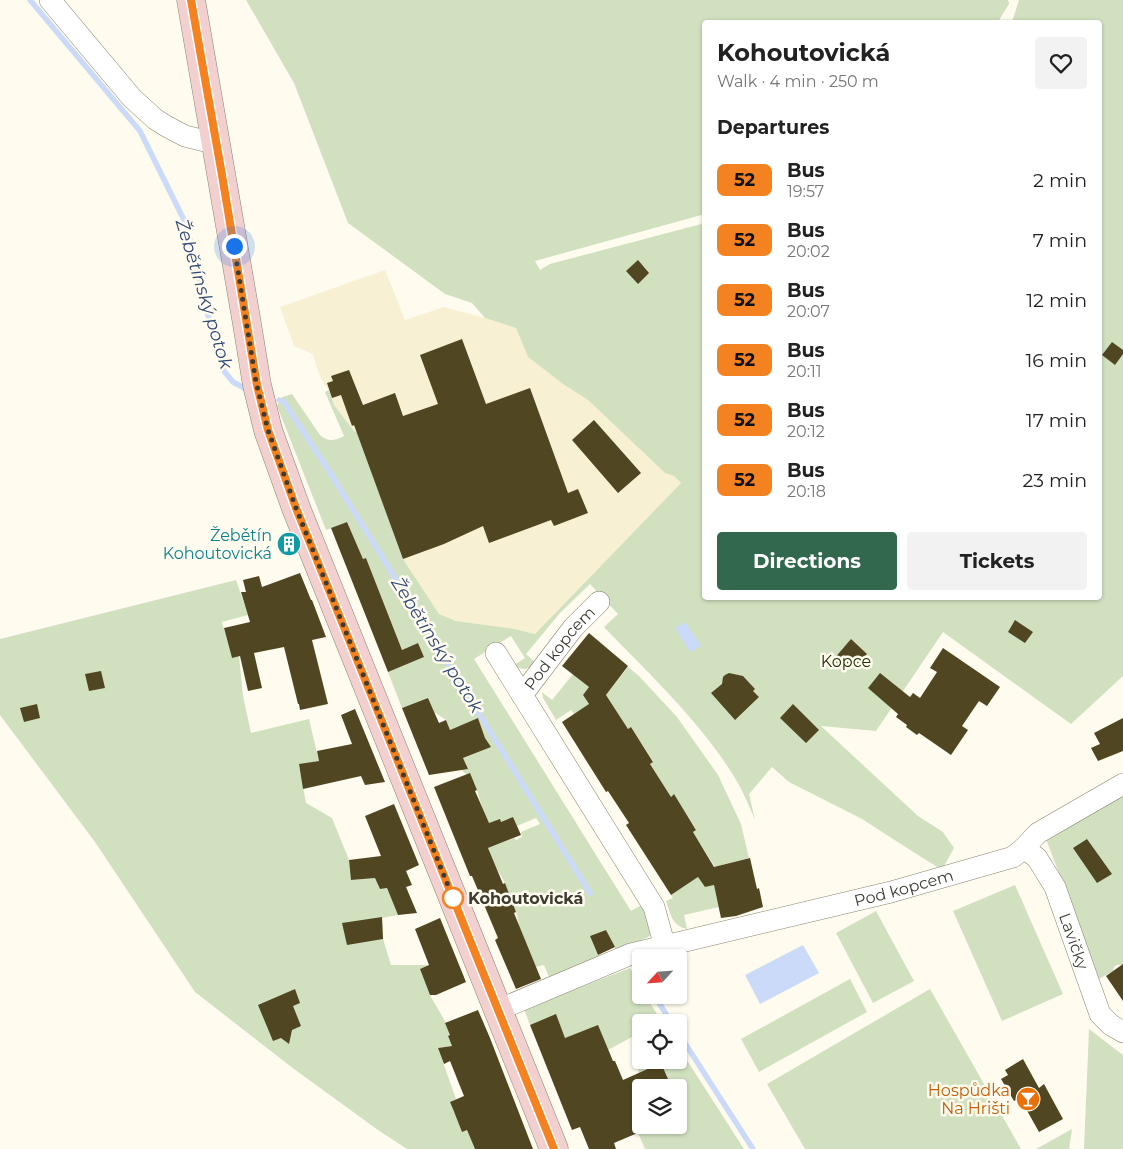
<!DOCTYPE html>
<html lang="en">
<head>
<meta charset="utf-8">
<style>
	body { margin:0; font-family:Montserrat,sans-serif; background:#f2f2f2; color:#222; height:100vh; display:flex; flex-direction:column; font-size:19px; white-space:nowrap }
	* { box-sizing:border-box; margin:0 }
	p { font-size:16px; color:#767676 }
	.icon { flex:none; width:28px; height:28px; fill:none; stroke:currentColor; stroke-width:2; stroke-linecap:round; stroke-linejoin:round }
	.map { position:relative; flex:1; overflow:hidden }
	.drawer { position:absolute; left:702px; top:20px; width:400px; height:580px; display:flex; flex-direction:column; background:#fff; border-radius:5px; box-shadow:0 1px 4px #0004 }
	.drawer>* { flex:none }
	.badge { padding:0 10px; border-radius:8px; font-size:18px; line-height:32px }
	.needle { width:32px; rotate:244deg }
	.controls { position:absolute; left:632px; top:949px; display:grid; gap:10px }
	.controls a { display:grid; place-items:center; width:55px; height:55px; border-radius:5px; background:#fff; box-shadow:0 1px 4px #0004; font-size:25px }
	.you { position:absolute; width:25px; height:25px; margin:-12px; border:4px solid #fff; border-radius:50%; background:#1a73e8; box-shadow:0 0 0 8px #1a73e833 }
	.map>.badge { position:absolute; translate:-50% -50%; box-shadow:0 0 0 2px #fff }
	h2 { padding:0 15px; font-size:19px; line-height:45px }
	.round { display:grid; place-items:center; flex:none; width:52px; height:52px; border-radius:5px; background:#f2f2f2 }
	.headline { display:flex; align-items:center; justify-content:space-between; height:85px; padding:0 15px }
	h1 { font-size:24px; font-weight:700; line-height:38px }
	.cta { display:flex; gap:10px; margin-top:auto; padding:10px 15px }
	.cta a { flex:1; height:58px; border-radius:5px; background:#32684d; color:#fff; font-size:20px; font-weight:700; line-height:58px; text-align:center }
	.cta a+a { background:#f2f2f2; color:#222 }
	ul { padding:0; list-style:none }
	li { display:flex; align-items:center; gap:15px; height:60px; padding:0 15px }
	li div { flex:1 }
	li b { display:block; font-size:19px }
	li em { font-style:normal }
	li .badge { min-width:55px; font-weight:700; text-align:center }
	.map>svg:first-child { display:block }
	.built { fill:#f8f0d3 }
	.green { fill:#d1e1c0 }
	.water { fill:#cadaf8 }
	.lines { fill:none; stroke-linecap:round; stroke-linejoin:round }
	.stream { stroke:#cadaf8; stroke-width:5.5 }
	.building { fill:#514622 }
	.street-casing { stroke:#898370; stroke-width:22 }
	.secondary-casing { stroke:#898370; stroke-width:29 }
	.street { stroke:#fff; stroke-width:21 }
	.secondary { stroke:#f2d0d0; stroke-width:28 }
	.line-casing { stroke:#fff; stroke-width:11 }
	.line { stroke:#f58220; stroke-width:8 }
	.walk { stroke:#3e3b33; stroke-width:5; stroke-dasharray:0 9 }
	.stop-dot { fill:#fff; stroke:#f58220; stroke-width:2.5 }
	.labels { text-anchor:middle; stroke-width:5; stroke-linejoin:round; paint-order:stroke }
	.culture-label { font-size:16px; fill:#0d838f; stroke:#fffbee; text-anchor:end }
	.street-label { font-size:16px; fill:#3e3b33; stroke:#fffbee }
	.park-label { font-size:16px; fill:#203105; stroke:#fffbee }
	.stop-label { font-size:16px; font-weight:bold; fill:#3e3b33; stroke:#fffbee; text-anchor:start }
	.food-label { font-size:16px; fill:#c56008; stroke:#fffbee; text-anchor:end }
	.water-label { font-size:18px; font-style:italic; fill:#304877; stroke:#fffbee }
</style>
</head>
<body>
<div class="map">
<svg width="1123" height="1149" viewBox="0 0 1123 1149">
	<rect width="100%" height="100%" fill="#fffbee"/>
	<path class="built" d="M385,270L405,320L444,307L485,318L516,328L528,357L563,384L588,400L665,473L674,476L681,483L535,634L515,629L456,621L439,614L403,559L357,432L354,431L334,405L329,390L323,383L316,366L313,354L294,346L280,307Z"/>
	<path class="green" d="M246,0H1008L1009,4L998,22H705V214L535,261L540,270L550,264L705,223V598H1100V22H1012L1019,0H1123V676L1071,724L943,632L876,731L821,726L918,816L943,832L954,848L942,870L907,848L862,819L789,782L772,767L749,794L755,820C749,806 743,791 735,778C700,721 650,675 604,627L618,614L590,584L560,613L526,654L536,663C529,670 522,671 514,665L525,658L511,636L474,659L631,911L643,904L651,934L648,937L617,952L606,930L590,936L599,958L549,977L544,965L536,967L520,929L516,912L505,883L495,866L488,848L514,838L516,840L522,837L521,832L540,824L536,818L517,826L513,817L501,822L488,824L480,801L477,790L474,783L460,768L457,761L490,747L485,738L478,718L450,730L446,720L434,712L428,698L402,708L388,672L424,657L418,643L402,650L366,558L363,559L347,522L326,530L277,406L282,397L292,394L320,435C328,442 334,441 344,436L325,392L329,390L334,405L354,431L357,432L403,559L439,614L456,621L515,629L535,634L681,483L674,476L665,473L588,400L563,384L528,357L516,328L485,318L472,303L445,294L348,223L294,83Z
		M236,580L248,615L222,622L232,658L239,656L243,696L251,733L309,719L319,761L299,765L306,803L332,818L349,860L352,880L375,878L380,889L387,888L398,915L382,918L383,939L391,965H429L420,969L431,997L445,1021L450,1035L448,1037L452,1046L438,1048L456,1099L451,1102L462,1132L467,1130L475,1149H407L378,1130L294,1069L195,992L95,842L0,715V639Z
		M628,667L639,676L677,717L718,775L741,824L749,858L715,867L693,832L696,829L674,795L671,797L650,764L653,761L631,727L628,729L606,695Z
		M573,674L589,687L583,695L590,706L574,714L571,710L556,720L543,698L542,692L552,700Z
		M1123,794V965H1117L1114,967L1113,971L1099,979L1046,839Z
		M698,877L705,887L714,885L719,907L684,915L687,929C672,926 670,913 666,901L673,898L671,895Z
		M1015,885L1063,994L1002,1021L953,911Z
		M876,911L914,981L873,1003L836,933Z
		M630,968L641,988V995H645L662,1022H641V1032L608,1050L598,1026L565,1038L556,1015L530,1025L524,1009Z
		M850,979L867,1012L759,1072L741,1039Z
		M930,989L1021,1149H805L767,1084Z
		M1089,1029L1123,1055V1149H1084Z
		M679,1048L744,1149H645L638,1133L647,1129L646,1125H679V1088L672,1087L661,1063L639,1073L636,1060L641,1053V1060H679Z
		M1072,1129L1069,1149H1036Z"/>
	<path class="water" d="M685,622L701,646L690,652L675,628Z
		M803,945L819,973L760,1004L745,975Z"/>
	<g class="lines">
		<path class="stream" d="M30,0L140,131L186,224L206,308L224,371L233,382L246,389
			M279,400L284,402L329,471L590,893
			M637,966L641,975
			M654,995L671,1022
			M679,1034L753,1149"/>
	</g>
	<path class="building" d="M638,260L649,273L638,284L626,271Z
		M462,339L486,404L530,388L568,493L578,489L588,513L554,526L551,520L489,543L483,526L444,544L403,559L354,425L352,426L341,395L332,398L327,383L333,381L331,376L349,370L363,405L395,393L403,416L438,404L420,355Z
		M1112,342L1123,350V354L1115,365L1102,355Z
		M594,420L641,473L618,493L572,440Z
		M347,522L363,559L366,558L402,650L418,643L424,657L388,672L331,528Z
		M300,573L311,600H312L326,637L312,640L328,704L300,710L299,704H298L284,647L254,653L262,688L248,691L240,656L232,658L224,628L250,622L241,592H246L243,580L259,576L262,587Z
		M1015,620L1033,632L1025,643L1008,632Z
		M589,633L628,666L606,695L628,729L631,727L653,762L650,764L671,797L674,794L696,830L693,832L714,867L750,858L757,889L759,888L763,907L736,916L721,918L714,885L705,887L698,877L671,895L626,825L629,823L608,791L606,792L562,722L589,704L583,695L589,687L562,666Z
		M851,639L867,654L856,666L852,663L846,671L833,660Z
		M943,648L1000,687L987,706L979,701L962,726L968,730L951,755L919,733L917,735L906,727L907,725L896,717L898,714L868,688L880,673L910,697L913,693L920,698L937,672L930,668Z
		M101,671L105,688L89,691L85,674Z
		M729,673L743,676L755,689L753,691L759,697L735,720L711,693L722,684L723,677L725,675Z
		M428,698L439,723L446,720L450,730L478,718L485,738L491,747L463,758L468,769L429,775L402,708Z
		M37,704L40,718L24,722L20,708Z
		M793,704L819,730L806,743L780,718Z
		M355,709L385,782L365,785L361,776L303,789L299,764L319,761L317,751L352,744L341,715Z
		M1123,718V751L1098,761L1091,748L1100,744L1094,733Z
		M470,773L477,790L475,791L489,823L500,819L501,822L513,817L521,835L488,848L503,884L505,883L516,912L514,913L541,979L516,989L495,940L498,938L472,876H470L459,849L434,787Z
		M394,804L419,865L406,871L412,885L406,887L417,913L398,915L387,888L380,889L375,878L351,880L349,860L381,856L365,816Z
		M1087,839L1112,874L1097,883L1073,848Z
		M382,917L383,939L347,945L342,923Z
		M440,918L466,982L436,995H430L420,969L429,965L415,929Z
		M606,930L615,947L598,955L590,936Z
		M1123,964V1001L1106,976Z
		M295,989L300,1003L293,1006L301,1026L292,1030L289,1044L281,1038L273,1041L258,1005Z
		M478,1010L490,1038L533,1149H475L467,1130L462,1132L453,1109L450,1102L464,1096L450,1061L444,1064L438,1048L452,1046L448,1036L450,1035L445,1023Z
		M556,1014L565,1038L598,1025L613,1061H615L623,1080L661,1063L672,1088H641V1125H646L647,1129L614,1143L616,1149H589L580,1127L572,1130L530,1025Z
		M1023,1059L1039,1088L1044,1084L1063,1119L1039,1132L1020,1098L1014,1101L1001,1079L1008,1075L1005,1070Z"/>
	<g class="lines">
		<g class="street-casing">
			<g id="street">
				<path d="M50,0L132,98L155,119L166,126L185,136L205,141L216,139"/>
				<path d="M496,653L654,907L665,947"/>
				<path id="s1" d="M522,695L573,628L599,602"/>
				<path id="s2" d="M1024,848L1037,858L1055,887L1100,1014L1111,1025L1123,1032"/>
				<path id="s3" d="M498,1010L631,954L891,892L1013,857L1024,848L1038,833L1123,784"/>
			</g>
		</g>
		<g class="secondary-casing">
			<path id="secondary" d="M191,0L246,318L257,385L268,430L296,508L554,1149"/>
		</g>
		<use href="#street" class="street"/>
		<use href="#secondary" class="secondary"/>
	</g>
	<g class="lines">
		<g class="line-casing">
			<path id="line" d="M191,0L222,175L257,385L268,430L296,508L554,1149"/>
		</g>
		<use href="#line" class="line"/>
		<path class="walk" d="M234,246L256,382L268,430L296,508L453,898"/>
	</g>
	<defs>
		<g id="building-disc" transform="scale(1.25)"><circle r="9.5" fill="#0f9aa8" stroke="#fffbee"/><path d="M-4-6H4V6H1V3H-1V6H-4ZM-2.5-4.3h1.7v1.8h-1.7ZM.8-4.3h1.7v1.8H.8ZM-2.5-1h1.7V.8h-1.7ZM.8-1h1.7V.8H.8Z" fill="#fff"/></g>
		<g id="bar-disc" transform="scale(1.25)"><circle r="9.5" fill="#e8710a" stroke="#fffbee"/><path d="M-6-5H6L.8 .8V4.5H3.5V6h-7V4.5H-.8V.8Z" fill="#fff"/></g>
	</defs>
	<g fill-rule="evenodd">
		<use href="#building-disc" x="289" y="544"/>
		<use href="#bar-disc" x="1028" y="1099"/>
	</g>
	<circle class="stop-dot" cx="453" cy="898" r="10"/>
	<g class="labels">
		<g class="culture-label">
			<text x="272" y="541">Žebětín<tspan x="272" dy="18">Kohoutovická</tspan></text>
		</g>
		<g class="street-label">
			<text dy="6" stroke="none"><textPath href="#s1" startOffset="60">Pod kopcem</textPath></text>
			<text dy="6" stroke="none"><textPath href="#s3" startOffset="425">Pod kopcem</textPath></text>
			<text dy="6" stroke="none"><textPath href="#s2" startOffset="108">Lavičky</textPath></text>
		</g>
		<g class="park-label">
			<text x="846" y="667">Kopce</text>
		</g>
		<g class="stop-label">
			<text x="468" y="904">Kohoutovická</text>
		</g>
		<g class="food-label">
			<text x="1010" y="1096">Hospůdka<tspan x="1010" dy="18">Na Hrišti</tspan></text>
		</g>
		<g class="water-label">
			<text transform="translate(204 294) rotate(73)" y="6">Žebětínský potok</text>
			<text transform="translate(437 645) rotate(58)" y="6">Žebětínský potok</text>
		</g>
	</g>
</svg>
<div class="controls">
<a><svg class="needle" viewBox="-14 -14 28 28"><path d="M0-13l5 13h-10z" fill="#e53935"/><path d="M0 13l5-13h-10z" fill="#767676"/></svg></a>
<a><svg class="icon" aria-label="locate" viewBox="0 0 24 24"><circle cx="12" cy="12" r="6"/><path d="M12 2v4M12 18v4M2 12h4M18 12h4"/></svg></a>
<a><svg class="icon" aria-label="layers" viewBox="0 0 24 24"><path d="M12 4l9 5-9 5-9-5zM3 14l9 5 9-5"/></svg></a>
</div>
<div class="you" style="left:234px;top:246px"></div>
<section class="drawer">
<div class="headline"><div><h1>Kohoutovická</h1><p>Walk · 4 min · 250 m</p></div><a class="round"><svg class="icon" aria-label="heart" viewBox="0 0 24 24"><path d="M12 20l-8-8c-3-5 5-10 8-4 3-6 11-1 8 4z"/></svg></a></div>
<h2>Departures</h2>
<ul>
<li><span class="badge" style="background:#f58220;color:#111">52</span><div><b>Bus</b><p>19:57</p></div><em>2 min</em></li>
<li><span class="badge" style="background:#f58220;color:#111">52</span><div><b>Bus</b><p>20:02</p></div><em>7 min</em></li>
<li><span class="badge" style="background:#f58220;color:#111">52</span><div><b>Bus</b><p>20:07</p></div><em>12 min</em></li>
<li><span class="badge" style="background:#f58220;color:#111">52</span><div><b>Bus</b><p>20:11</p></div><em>16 min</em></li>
<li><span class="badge" style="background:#f58220;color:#111">52</span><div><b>Bus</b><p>20:12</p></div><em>17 min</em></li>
<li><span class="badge" style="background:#f58220;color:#111">52</span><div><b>Bus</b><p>20:18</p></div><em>23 min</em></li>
</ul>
<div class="cta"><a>Directions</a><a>Tickets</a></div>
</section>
</div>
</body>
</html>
